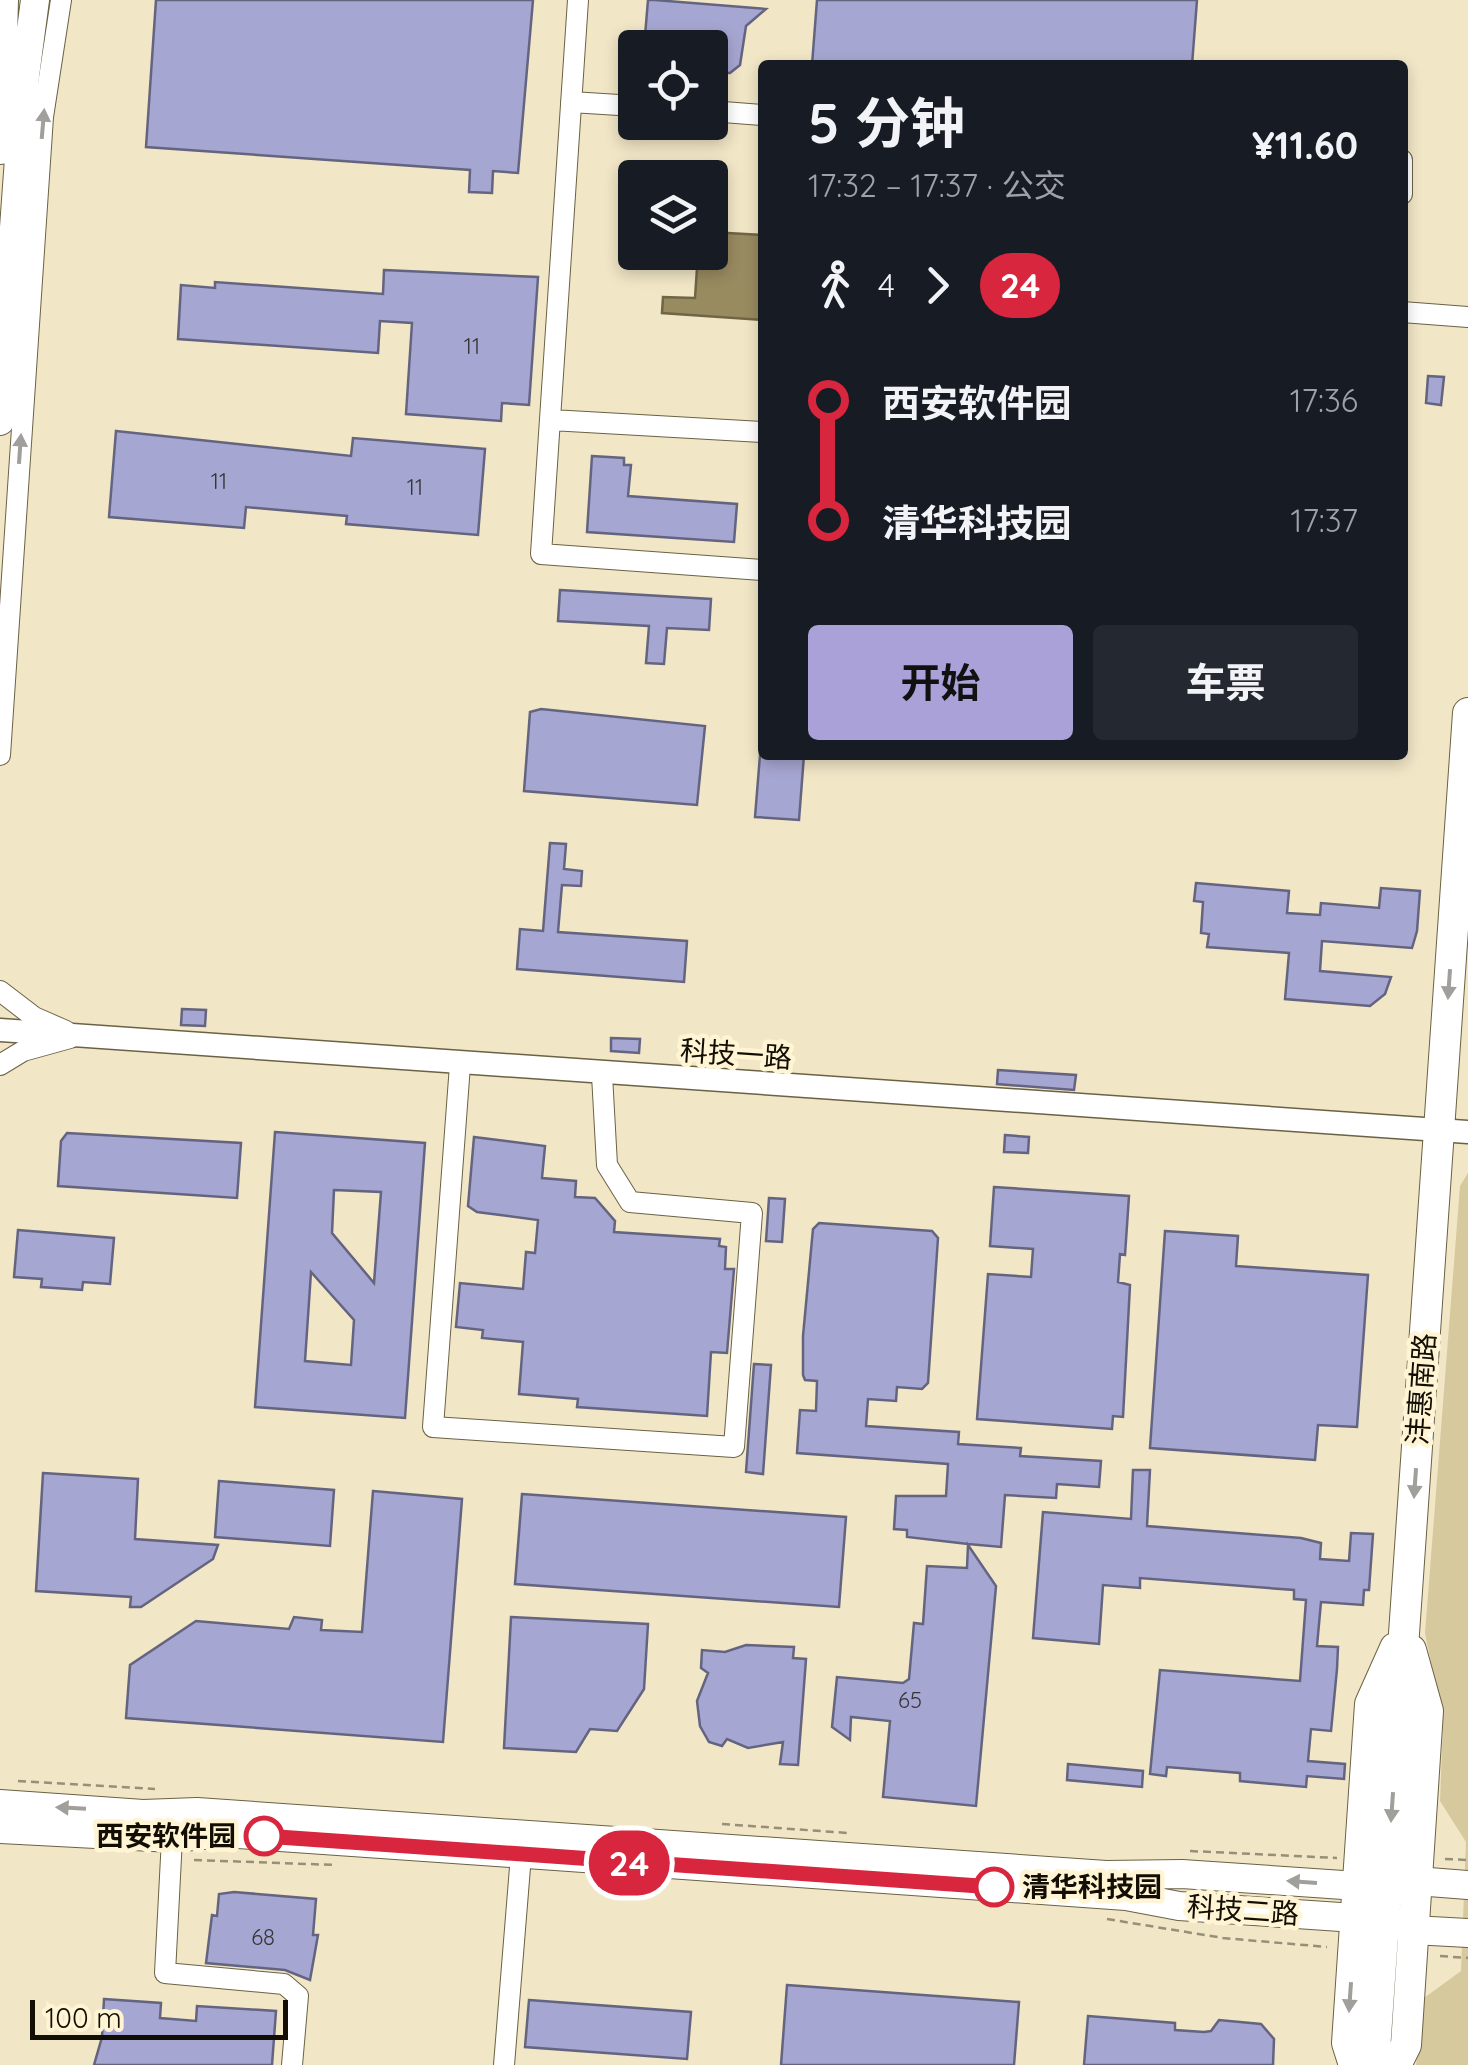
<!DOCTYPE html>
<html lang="zh">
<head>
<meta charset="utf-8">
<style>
	body { margin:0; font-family:Quicksand,"Noto Sans SC",sans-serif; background:#242831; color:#f1f3f6; height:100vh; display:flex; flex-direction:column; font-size:38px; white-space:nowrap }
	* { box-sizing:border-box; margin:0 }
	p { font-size:32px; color:#9ea1a6 }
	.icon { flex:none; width:55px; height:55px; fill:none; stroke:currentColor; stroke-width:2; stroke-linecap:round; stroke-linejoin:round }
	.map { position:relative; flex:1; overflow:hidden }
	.details { position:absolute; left:758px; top:60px; width:650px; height:700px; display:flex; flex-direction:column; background:#171b24; border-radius:10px; box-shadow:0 5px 15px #0003 }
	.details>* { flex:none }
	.badge { padding:0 20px; border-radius:32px; font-size:35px; line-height:65px }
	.controls { position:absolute; left:618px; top:30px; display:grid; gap:20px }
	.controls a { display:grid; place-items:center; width:110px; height:110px; border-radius:10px; background:#171b24; box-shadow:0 5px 15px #0003; font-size:50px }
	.scale { position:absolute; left:30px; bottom:25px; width:258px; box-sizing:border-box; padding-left:10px; border:5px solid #120e04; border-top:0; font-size:28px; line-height:35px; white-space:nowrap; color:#120e04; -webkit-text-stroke:8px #fff4d3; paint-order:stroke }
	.map>.badge { position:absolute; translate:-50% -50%; box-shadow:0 0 0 5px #fff }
	.legs { display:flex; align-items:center; gap:15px; height:110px; padding:0 50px; font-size:32px }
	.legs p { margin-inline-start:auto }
	.summary { display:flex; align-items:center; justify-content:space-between; height:170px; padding:0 50px }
	h1 { font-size:55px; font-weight:700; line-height:75px }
	.button { display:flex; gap:20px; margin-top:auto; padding:20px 50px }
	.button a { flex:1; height:115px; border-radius:10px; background:#a9a1d8; color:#111; font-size:40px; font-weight:700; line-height:115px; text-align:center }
	.button a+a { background:#242831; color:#f1f3f6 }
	ul { padding:0 50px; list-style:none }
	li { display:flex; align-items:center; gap:35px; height:120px; font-size:38px }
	li i { display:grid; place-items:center; width:15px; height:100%; margin:0 12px; background:currentColor }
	li i::after { content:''; width:25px; height:25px; margin:-12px; border:8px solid; border-radius:50%; background:#171b24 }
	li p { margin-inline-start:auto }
	li:first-child i { background:linear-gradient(#0000 50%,currentColor 0) }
	li:last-child i { background:linear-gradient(currentColor 50%,#0000 0) }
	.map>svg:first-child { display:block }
	.green { fill:#d7c99e }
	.water { fill:#998b60; stroke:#706644; stroke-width:2.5 }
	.building { fill:#a6a6d2; stroke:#646481; stroke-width:2.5; fill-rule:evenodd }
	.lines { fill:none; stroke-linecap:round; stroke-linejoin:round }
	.minor-casing { stroke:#6b6144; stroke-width:22 }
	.tertiary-casing { stroke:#6b6144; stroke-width:25 }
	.secondary-casing { stroke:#6b6144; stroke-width:30 }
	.primary-casing { stroke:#6b6144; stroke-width:32 }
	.path { stroke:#978f78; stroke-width:2.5; stroke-dasharray:8 5; stroke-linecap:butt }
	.minor { stroke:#fff; stroke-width:20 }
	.tertiary { stroke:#fff; stroke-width:22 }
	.secondary { stroke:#fff; stroke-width:28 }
	.primary { stroke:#fff; stroke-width:30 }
	.oneway { fill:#a09f9b }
	.line-1-casing { stroke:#fff; stroke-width:22 }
	.line-1 { stroke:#d7263d; stroke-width:15 }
	.stop-1-dot { fill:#fff; stroke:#d7263d; stroke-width:5 }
	.labels { text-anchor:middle; stroke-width:9; stroke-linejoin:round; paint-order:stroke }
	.number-label { font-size:22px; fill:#373438 }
	.street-label { font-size:28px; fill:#120e04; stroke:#fff4d3 }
	.stop-label { font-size:28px; font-weight:bold; fill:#120e04; stroke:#fff4d3; text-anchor:end }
</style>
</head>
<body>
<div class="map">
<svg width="1468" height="2065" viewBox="0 0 1468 2065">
	<rect width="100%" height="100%" fill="#f1e6c6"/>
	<path class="green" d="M1468,1173V2065H1416L1424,1998L1461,1971L1466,1842L1440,1801L1443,1724L1425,1633L1460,1186Z"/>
	<path class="water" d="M710,232L762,235V320L662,313L663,297L695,298L698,253L710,252Z"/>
	<path class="building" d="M156,0H533L518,173L493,171L492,193L469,192L470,170L146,147Z
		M648,0H655L766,9L746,26L740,65L730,73H710V48H644Z
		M817,0H1197L1192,65H812Z
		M384,270L538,277L529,405L502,403L501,421L406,414L412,323L380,321L378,353L178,339L181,285L215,288V282L383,294Z
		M1428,376L1444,377L1441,405L1426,403Z
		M116,431L351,456L353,438L485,449L478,535L346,524L347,516L246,507L244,528L109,517Z
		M592,456L624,458V465H631L628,496L737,504L734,542L587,532Z
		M560,590L711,599L709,630L667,628L664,664L646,663L649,626L558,621Z
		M541,709L705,726L697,805L524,791L530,712Z
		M760,755H804L799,820L755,817Z
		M550,843L566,844L564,869L582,871L581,886L562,885L558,932L687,941L684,982L517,969L520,929L543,931Z
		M1196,883L1289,891L1287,913L1320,915L1321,903L1379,908L1381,888L1420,891L1417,931L1412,948L1322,941L1320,971L1391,977L1385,994L1370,1006L1285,999L1289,953L1207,947L1209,934L1201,933L1203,902L1194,901Z
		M182,1009L206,1010L205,1026L181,1025Z
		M611,1038L640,1039L639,1053L611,1051Z
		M998,1070L1076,1075L1074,1090L997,1084Z
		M275,1132L425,1143L405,1418L255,1407ZM334,1190L381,1192L374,1283L332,1233ZM311,1272L354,1320L351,1365L305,1361Z
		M67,1133L241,1143L237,1198L58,1186L61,1141Z
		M1005,1135L1029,1137L1028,1153L1004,1152Z
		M474,1137L545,1146L542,1178L576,1181L575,1197L595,1198L615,1221L614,1232L720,1239L719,1246L726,1247L725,1269H734L727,1353L711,1352L707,1416L577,1407L578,1399L519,1394L523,1342L482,1338L483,1330L456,1327L460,1283L523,1289L526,1252L535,1253L538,1220L477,1212L468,1206Z
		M994,1187L1129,1196L1125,1255L1120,1254L1118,1282L1130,1285L1123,1417L1113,1416L1112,1429L977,1419L988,1274L1031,1277L1033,1249L990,1246Z
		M769,1198L785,1199L782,1242L766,1241Z
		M819,1223L932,1231L938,1238L928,1383L922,1389L897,1387L896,1401L868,1399L866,1426L959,1432L958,1444L1021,1448L1020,1456L1101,1461L1099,1487L1057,1484L1056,1498L1005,1495L1001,1547L968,1544L907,1537V1530L894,1529L896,1496H946L948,1464L797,1453L800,1410L816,1411L817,1381L805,1380L803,1375V1336L813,1229Z
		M18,1230L114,1238L110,1284L83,1282L82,1290L41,1287L42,1279L14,1277Z
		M1165,1231L1238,1236L1236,1266L1368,1275L1357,1427L1318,1425L1315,1460L1150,1448Z
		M754,1364L771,1365L763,1474L746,1472Z
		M1133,1470H1150L1147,1526L1301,1538L1321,1543L1320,1559L1349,1561L1351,1533L1373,1534L1369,1590H1364L1363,1605L1321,1602L1317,1646L1338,1647L1337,1669L1331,1731L1311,1729L1308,1761L1345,1764L1344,1779L1307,1776L1306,1787L1240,1781V1773L1167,1767L1166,1776L1150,1774L1160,1670L1300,1681L1306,1600L1294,1599V1590L1140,1578V1588L1103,1585L1099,1644L1033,1638L1043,1512L1131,1519Z
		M43,1473L138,1479L135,1539L218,1545L213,1559L141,1607H130L131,1597L36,1591Z
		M219,1481L334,1490L330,1546L215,1537Z
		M373,1491L462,1499L443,1742L126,1718L130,1665L196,1621L289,1629L294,1617L322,1620L321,1630L362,1632Z
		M522,1494L846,1517L839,1607L515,1584Z
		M968,1545L996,1586L976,1806L883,1797L890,1721L851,1717L850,1740L832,1727L837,1677L903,1683L909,1679L914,1623L923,1624L927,1566L967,1568Z
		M511,1617L648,1624L644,1689L617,1731L590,1729L576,1752L504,1748Z
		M746,1645L794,1647L793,1658L806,1659L798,1765L780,1764L783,1742L748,1748L727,1739L722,1746L709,1742L700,1726L697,1701L708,1673L701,1668L702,1650L725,1652Z
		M1068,1764L1143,1771L1142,1787L1067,1780Z
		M234,1892L316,1899L313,1935H318L310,1980L285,1970L206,1963L212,1915L217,1916L219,1894Z
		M787,1985L1019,2002L1014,2065H781Z
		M104,1999L161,2003L160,2018L196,2021L197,2006L276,2011L272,2065H94L102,2037Z
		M529,2000L691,2012L687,2059L525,2047Z
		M1088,2016L1175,2023V2030L1204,2032L1211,2031L1219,2020L1261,2024L1274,2039L1273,2065H1084Z"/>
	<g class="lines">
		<g class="minor-casing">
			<path id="minor" d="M578,0L541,554L762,570
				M571,102L635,106
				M710,111L762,115
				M1402,160V194
				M1402,312L1468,317
				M551,420L762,432
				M0,755L43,117L61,0
				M0,991L34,1017L66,1031
				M0,1065L23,1051L70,1038
				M460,1065L433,1427L734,1447L752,1213L630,1202L607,1165L602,1075
				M172,1838L165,1973L284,1984L298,1996L292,2065
				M504,2065L521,1855"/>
		</g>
		<g class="tertiary-casing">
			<path id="tertiary" d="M0,1030L1468,1132"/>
		</g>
		<g class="secondary-casing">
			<path id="secondary" d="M0,150L4,0
				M0,421L25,76L35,0
				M0,1804L143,1814L197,1812L1106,1875L1182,1874L1387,1888L1416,1881L1468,1885
				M0,1829L172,1838L224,1833L1126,1896L1179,1906L1385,1920L1413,1930L1468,1933"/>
		</g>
		<g class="primary-casing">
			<path id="primary" d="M1354,2065L1347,2043L1370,1704L1395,1648
				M1374,2065L1468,713
				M1396,2065L1406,2045L1428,1711L1411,1650"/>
		</g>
		<path class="path" d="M18,1781L155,1789
			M722,1824L848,1833
			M1190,1851L1337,1858
			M1445,1859L1468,1860
			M194,1860L336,1865
			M1107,1919L1223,1938L1327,1947
			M1440,1956L1468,1958"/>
		<use href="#minor" class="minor"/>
		<use href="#tertiary" class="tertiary"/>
		<use href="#secondary" class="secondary"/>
		<use href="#primary" class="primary"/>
	</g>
	<defs><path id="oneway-solid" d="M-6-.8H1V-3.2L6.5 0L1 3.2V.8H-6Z" transform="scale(2.5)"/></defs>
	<g class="oneway">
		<use href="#oneway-solid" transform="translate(43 124) rotate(-85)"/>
		<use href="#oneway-solid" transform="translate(20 449) rotate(-86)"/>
		<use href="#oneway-solid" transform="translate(1449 984) rotate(94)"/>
		<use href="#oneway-solid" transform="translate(1415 1483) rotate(94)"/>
		<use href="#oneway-solid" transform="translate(1392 1807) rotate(94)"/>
		<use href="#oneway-solid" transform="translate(71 1808) rotate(-177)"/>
		<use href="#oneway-solid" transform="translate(1302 1882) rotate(-176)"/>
		<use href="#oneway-solid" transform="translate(1350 1997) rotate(94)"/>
	</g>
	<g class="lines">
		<g class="line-1-casing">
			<path id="line-1" d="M264,1836L994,1887"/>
		</g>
		<use href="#line-1" class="line-1"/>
	</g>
	<g class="stop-1-dot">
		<circle cx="264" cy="1836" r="18"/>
		<circle cx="994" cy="1887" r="18"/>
	</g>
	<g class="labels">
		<g class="number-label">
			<text x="472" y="354">11</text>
			<text x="219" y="489">11</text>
			<text x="415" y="495">11</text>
			<text x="910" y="1708">65</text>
			<text x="263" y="1945">68</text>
		</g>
		<g class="street-label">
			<text transform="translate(736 1054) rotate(4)" y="10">科技一路</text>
			<text transform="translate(1421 1389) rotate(-86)" y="10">沣惠南路</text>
			<text transform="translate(1243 1910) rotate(4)" y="10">科技二路</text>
		</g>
		<g class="stop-label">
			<text x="236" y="1846">西安软件园</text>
			<text x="1022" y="1897" text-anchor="start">清华科技园</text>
		</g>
	</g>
</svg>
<div class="controls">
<a><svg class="icon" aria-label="locate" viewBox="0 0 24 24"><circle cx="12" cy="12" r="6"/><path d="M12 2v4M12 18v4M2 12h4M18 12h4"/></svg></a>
<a><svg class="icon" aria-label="layers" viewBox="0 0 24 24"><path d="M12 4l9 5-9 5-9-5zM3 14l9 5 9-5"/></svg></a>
</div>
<div class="scale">100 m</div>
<b class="badge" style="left:629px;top:1863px;background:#d7263d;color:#fff">24</b>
<section class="details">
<div class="summary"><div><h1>5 分钟</h1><p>17:32 – 17:37 · 公交</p></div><b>¥11.60</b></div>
<div class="legs"><svg class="icon" aria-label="walk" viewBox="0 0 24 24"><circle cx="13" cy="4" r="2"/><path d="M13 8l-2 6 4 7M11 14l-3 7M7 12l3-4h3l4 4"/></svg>4<svg class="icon" aria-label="forward" viewBox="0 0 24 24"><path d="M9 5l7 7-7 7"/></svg><b class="badge" style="background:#d7263d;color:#fff">24</b></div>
<ul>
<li><i style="color:#d7263d"></i><b>西安软件园</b><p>17:36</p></li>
<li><i style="color:#d7263d"></i><b>清华科技园</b><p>17:37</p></li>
</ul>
<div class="button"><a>开始</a><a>车票</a></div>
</section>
</div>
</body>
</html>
